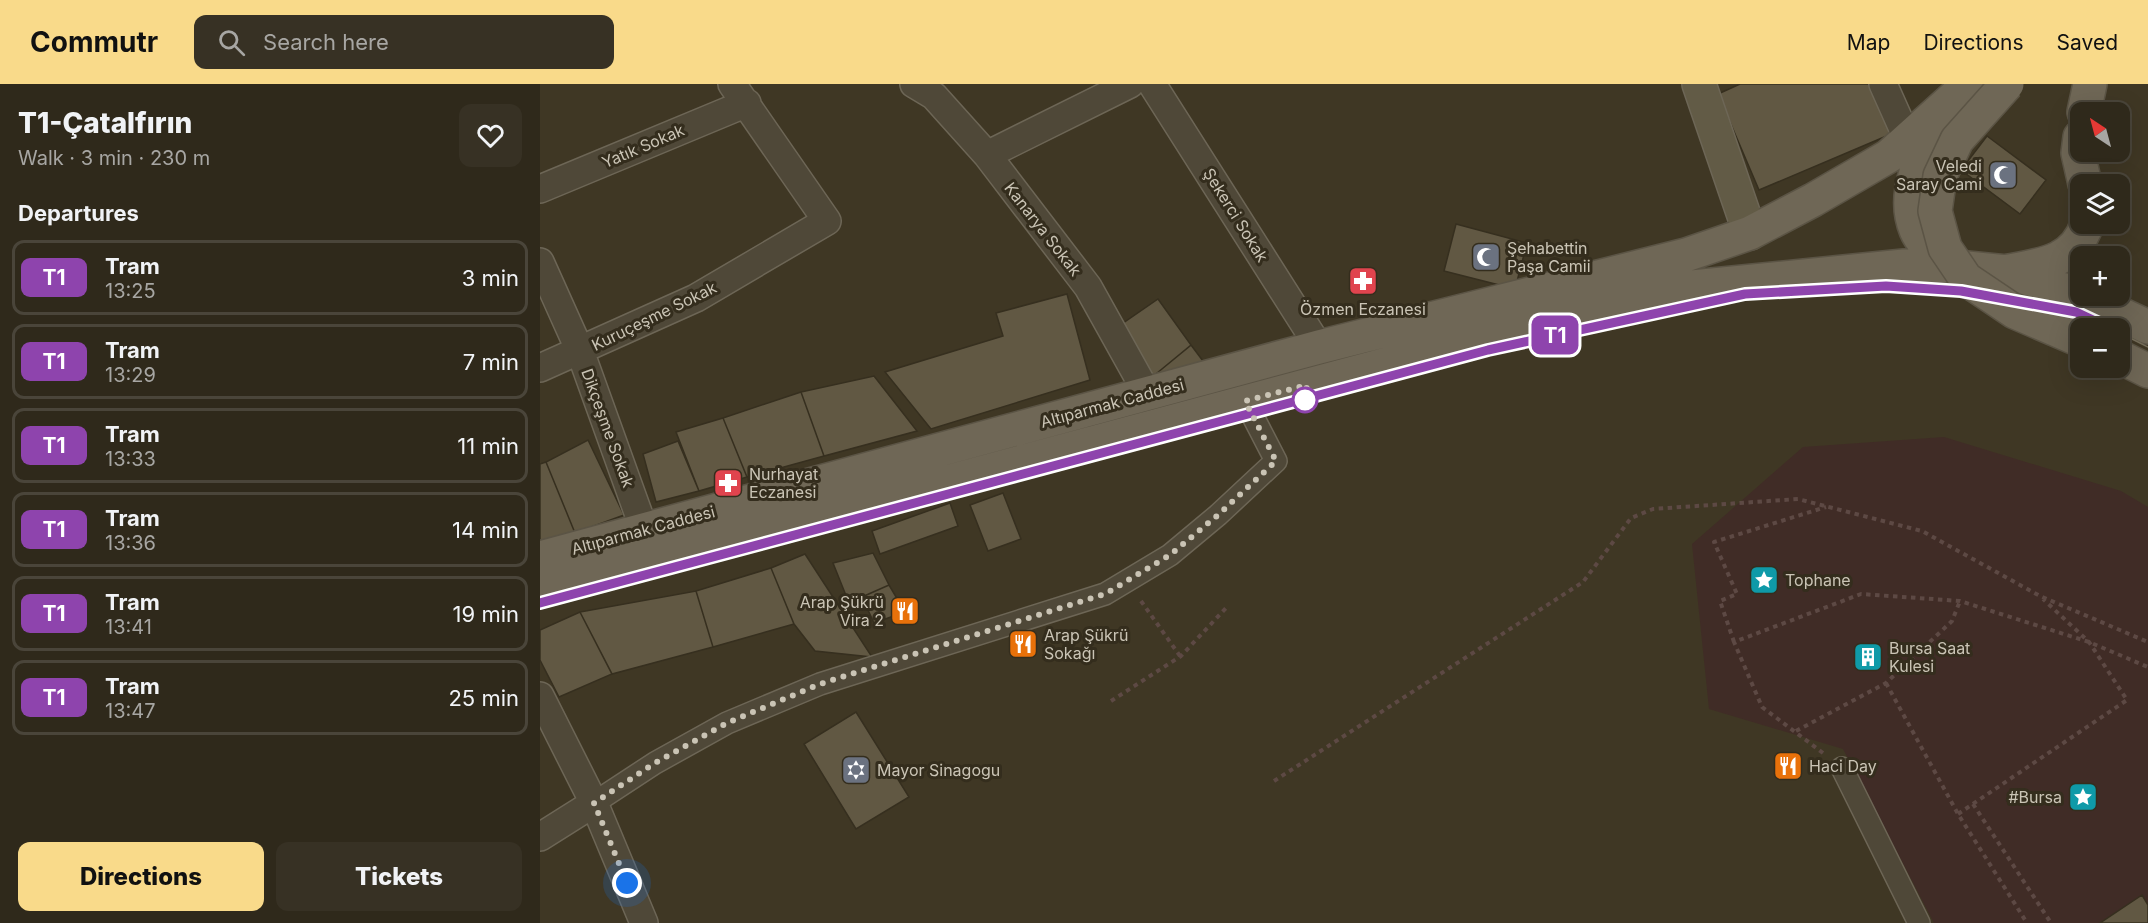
<!DOCTYPE html>
<html lang="en">
<head>
<meta charset="utf-8">
<style>
	body { margin:0; font-family:Inter,sans-serif; background:#373124; color:#f1f3f6; height:100vh; display:flex; flex-direction:column; font-size:22px; white-space:nowrap }
	* { box-sizing:border-box; margin:0 }
	p { font-size:20px; color:#a7a6a3 }
	.icon { flex:none; width:33px; height:33px; fill:none; stroke:currentColor; stroke-width:2; stroke-linecap:round; stroke-linejoin:round }
	.map { position:relative; flex:1; overflow:hidden }
	.side { display:flex; flex-direction:column; background:#2f291b; width:540px }
	.side>* { flex:none }
	.badge { padding:0 12px; border-radius:9px; font-size:21px; line-height:39px }
	.needle { width:39px; rotate:324deg }
	.fabs { position:absolute; left:1530px; top:18px; display:grid; gap:12px }
	.fabs a { display:grid; place-items:center; width:60px; height:60px; border-radius:12px; background:#2f291b; box-shadow:0 6px 24px #0002,0 0 0 2px #4a453a; font-size:30px }
	.you { position:absolute; width:30px; height:30px; margin:-15px; border:4px solid #fff; border-radius:50%; background:#1a73e8; box-shadow:0 0 0 9px #1a73e833 }
	.map>.badge { position:absolute; translate:-50% -50%; box-shadow:0 0 0 3px #fff }
	h2 { padding:0 18px; font-size:22px; line-height:54px }
	.round { display:grid; place-items:center; flex:none; width:63px; height:63px; border-radius:12px; background:#373124 }
	.overview { display:flex; align-items:center; justify-content:space-between; height:102px; padding:0 18px }
	h1 { font-size:28px; font-weight:800; line-height:45px }
	.action { display:flex; gap:12px; margin-top:auto; padding:12px 18px }
	.action a { flex:1; height:69px; border-radius:12px; background:#f9da8a; color:#111; font-size:24px; font-weight:800; line-height:69px; text-align:center }
	.action a+a { background:#373124; color:#f1f3f6 }
	ul { padding:0; list-style:none }
	li { display:flex; align-items:center; gap:18px; height:75px; margin:0 12px 9px; padding:0 6px; border:3px solid #4a453a; border-radius:12px }
	li div { flex:1 }
	li b { display:block; font-size:22px }
	li em { font-style:normal }
	li .badge { min-width:66px; font-weight:700; text-align:center }
	header { display:flex; align-items:center; gap:36px; box-sizing:border-box; height:84px; padding:0 30px; background:#f9da8a; color:#111 }
	header strong { font-size:28px }
	nav { display:flex; gap:33px; margin-inline-start:auto; font-size:21px }
	.search { width:420px; height:54px; background:#373124; display:flex; align-items:center; gap:15px; box-sizing:border-box; padding:0 21px; border-radius:12px; color:#a7a6a3; font-size:22px }
	main { display:flex; flex:1; min-height:0 }
	.map>svg:first-child { display:block }
	.green { fill:#402c26 }
	.building { fill:#615843; stroke:#362f1f; stroke-width:1.5 }
	.lines { fill:none; stroke-linecap:round; stroke-linejoin:round }
	.pedestrian-casing { stroke:#6d6656; stroke-width:24 }
	.minor-casing { stroke:#6d6656; stroke-width:30 }
	.secondary-casing { stroke:#6d6656; stroke-width:36 }
	.primary-casing { stroke:#5b5445; stroke-width:36 }
	.path { stroke:#5d4944; stroke-width:4; stroke-dasharray:4.5 4.5; stroke-linecap:butt }
	.pedestrian { stroke:#4f4838; stroke-width:21 }
	.minor { stroke:#4f4838; stroke-width:27 }
	.secondary { stroke:#625b46; stroke-width:33 }
	.primary { stroke:#6f6756; stroke-width:33 }
	.tram { stroke:#766e5a; stroke-width:1.5 }
	.primary-bridge-casing { stroke:#5b5445; stroke-width:36; stroke-linecap:butt }
	.primary-bridge { stroke:#6f6756; stroke-width:33 }
	.line-casing { stroke:#fff; stroke-width:14 }
	.line { stroke:#8e44ad; stroke-width:9 }
	.walk { stroke:#cac4b5; stroke-width:6; stroke-dasharray:0 10.8 }
	.stop-dot { fill:#fff; stroke:#8e44ad; stroke-width:3 }
	.labels { text-anchor:middle; stroke-width:6; stroke-linejoin:round; paint-order:stroke }
	.street-label { font-size:16px; fill:#cac4b5; stroke:#342d1d }
	.poi-label { font-size:16px; fill:#cac4b5; stroke:#342d1d; text-anchor:start }
</style>
</head>
<body>
<header>
<strong>Commutr</strong>
<div class="search"><svg class="icon" aria-label="search" viewBox="0 0 24 24"><circle cx="10" cy="10" r="6"/><path d="M15 15l6 6"/></svg>Search here</div>
<nav><a>Map</a><a>Directions</a><a>Saved</a></nav>
</header>
<main>
<section class="side">
<div class="overview"><div><h1>T1-Çatalfırın</h1><p>Walk · 3 min · 230 m</p></div><a class="round"><svg class="icon" aria-label="heart" viewBox="0 0 24 24"><path d="M12 20l-8-8c-3-5 5-10 8-4 3-6 11-1 8 4z"/></svg></a></div>
<h2>Departures</h2>
<ul>
<li><span class="badge" style="background:#8e44ad;color:#fff">T1</span><div><b>Tram</b><p>13:25</p></div><em>3 min</em></li>
<li><span class="badge" style="background:#8e44ad;color:#fff">T1</span><div><b>Tram</b><p>13:29</p></div><em>7 min</em></li>
<li><span class="badge" style="background:#8e44ad;color:#fff">T1</span><div><b>Tram</b><p>13:33</p></div><em>11 min</em></li>
<li><span class="badge" style="background:#8e44ad;color:#fff">T1</span><div><b>Tram</b><p>13:36</p></div><em>14 min</em></li>
<li><span class="badge" style="background:#8e44ad;color:#fff">T1</span><div><b>Tram</b><p>13:41</p></div><em>19 min</em></li>
<li><span class="badge" style="background:#8e44ad;color:#fff">T1</span><div><b>Tram</b><p>13:47</p></div><em>25 min</em></li>
</ul>
<div class="action"><a>Directions</a><a>Tickets</a></div>
</section>
<div class="map">
<svg width="1608" height="839" viewBox="0 0 1608 839">
	<rect width="100%" height="100%" fill="#3f3724"/>
	<path class="green" d="M1404,353L1581,407L1608,423V839H1394L1303,665L1169,625L1152,460L1263,363Z"/>
	<path class="building" d="M1200,0H1336L1356,48L1219,106L1178,10Z
		M1447,52L1506,96L1480,130L1421,86Z
		M916,140L987,159L975,205L904,187Z
		M527,210L550,296L391,345L345,288L463,252L456,229Z
		M618,215L651,261L611,294L576,244Z
		M651,261L669,285L611,294Z
		M334,292L377,347L284,372L261,308Z
		M261,308L284,372L207,393L183,334Z
		M183,334L207,393L159,407L136,348Z
		M48,356L84,431L35,449L6,378Z
		M138,357L159,407L116,418L103,370Z
		M6,378L35,449L0,458V380Z
		M463,409L481,455L448,467L430,421Z
		M410,419L418,442L340,470L332,447Z
		M333,469L349,501L309,519L293,479Z
		M265,470L332,573L275,567L254,540L231,484Z
		M231,484L254,540L173,563L156,507Z
		M349,501L365,528L334,539L322,513Z
		M156,507L173,563L72,590L40,528Z
		M40,528L72,590L19,613L0,576V546Z
		M1329,561L1340,577L1327,586L1316,569Z
		M316,628L369,713L316,745L264,660Z
		M1602,811L1608,821V839H1560Z"/>
	<g class="lines">
		<g class="pedestrian-casing">
			<path id="pedestrian" d="M1302,684L1379,839
				M54,719L115,679L187,639L280,600L565,510L630,471L678,431L736,377L705,317"/>
		</g>
		<g class="minor-casing">
			<path id="minor" d="M374,0L394,12L447,71L548,203L607,309
				M612,0L779,263
				M1343,0L1368,56
				M447,71L590,0
				M0,105L207,19
				M0,178L40,267L104,445
				M0,284L156,214L287,137L192,0
				M0,612L54,719L104,839
				M0,753L54,719"/>
		</g>
		<g class="secondary-casing">
			<path id="secondary" d="M1159,0L1210,149"/>
		</g>
		<g class="primary-casing">
			<path id="primary" d="M1544,28L1550,0
				M1402,40C1381,68 1361,110 1376,146C1382,160 1396,172 1407,182
				M1540,53L1538,69L1545,100
				M1469,187C1503,181 1535,177 1547,140
				M1542,212L1608,243
				M1580,273L1608,287
				M0,474L779,263L1146,171L1210,149L1273,116L1349,72L1429,0
				M0,507L1056,224L1152,203L1364,182H1407L1467,188L1540,211"/>
		</g>
		<path class="path" d="M601,517L640,572
			M1194,558L1180,517L1197,510L1174,458L1286,423
			M1346,599L1418,730L1487,839
			M571,617L641,572L686,524
			M1256,647L1346,599L1412,537L1420,517
			M1283,669L1222,623L1194,558L1321,510L1420,517L1549,558L1608,583
			M734,697L1043,498L1091,434L1113,425L1258,415L1382,447L1500,512L1608,558
			M1433,720L1511,839
			M1418,730L1587,616L1549,558L1503,515"/>
		<use href="#pedestrian" class="pedestrian"/>
		<use href="#minor" class="minor"/>
		<use href="#secondary" class="secondary"/>
		<use href="#primary" class="primary"/>
		<path class="tram" d="M1580,249L1608,263
			M0,519L948,266L1205,210L1346,202L1421,207L1536,228L1570,244"/>
		<g class="primary-bridge-casing">
			<path id="primary-bridge" d="M1467,0L1417,56L1400,92L1395,127L1405,164L1426,195L1475,228L1540,256"/>
		</g>
		<use href="#primary-bridge" class="primary-bridge"/>
	</g>
	<g class="lines">
		<g class="line-casing">
			<path id="line" d="M0,519L948,266L1205,210L1346,202L1421,207L1536,228L1570,244"/>
		</g>
		<use href="#line" class="line"/>
		<path class="walk" d="M87,799L54,719L115,679L187,639L280,600L565,510L630,471L678,431L736,377L705,317L767,301L765,316"/>
	</g>
	<defs>
		<g id="mosque-square" transform="scale(1.5)"><rect x="-9" y="-9" width="18" height="18" rx="4" fill="#6b7280" stroke="#342d1d"/><path d="M3.5-4.9A6 6 0 1 0 3.5 4.9A5 5 0 1 1 3.5-4.9Z" fill="#fff"/></g>
		<g id="pharmacy-square" transform="scale(1.5)"><rect x="-9" y="-9" width="18" height="18" rx="4" fill="#e0444e" stroke="#342d1d"/><path d="M-2-6h4v4h4v4h-4v4h-4v-4h-4v-4h4Z" fill="#fff"/></g>
		<g id="sight-square" transform="scale(1.5)"><rect x="-9" y="-9" width="18" height="18" rx="4" fill="#0f9aa8" stroke="#342d1d"/><path d="M0-6L1.8-2.2L6-1.7L2.9 1.2L3.7 5.4L0 3.3L-3.7 5.4L-2.9 1.2L-6-1.7L-1.8-2.2Z" fill="#fff"/></g>
		<g id="restaurant-square" transform="scale(1.5)"><rect x="-9" y="-9" width="18" height="18" rx="4" fill="#e8710a" stroke="#342d1d"/><path d="M-5-6h1v4h1v-4h1v4h1v-4h1v5L-1.5 .5V6h-2V.5L-5-1ZM5-6V6H3V1.5H1.5Q1.5-4 5-6Z" fill="#fff"/></g>
		<g id="building-square" transform="scale(1.5)"><rect x="-9" y="-9" width="18" height="18" rx="4" fill="#0f9aa8" stroke="#342d1d"/><path d="M-4-6H4V6H1V3H-1V6H-4ZM-2.5-4.3h1.7v1.8h-1.7ZM.8-4.3h1.7v1.8H.8ZM-2.5-1h1.7V.8h-1.7ZM.8-1h1.7V.8H.8Z" fill="#fff"/></g>
		<g id="synagogue-square" transform="scale(1.5)"><rect x="-9" y="-9" width="18" height="18" rx="4" fill="#6b7280" stroke="#342d1d"/><path d="M0-6.5L5.6 3.2H-5.6ZM0 6.5L5.6-3.2H-5.6Z" fill="#fff"/></g>
	</defs>
	<g fill-rule="evenodd">
		<use href="#mosque-square" x="1463" y="91"/>
		<use href="#mosque-square" x="946" y="173"/>
		<use href="#pharmacy-square" x="823" y="197"/>
		<use href="#pharmacy-square" x="188" y="399"/>
		<use href="#sight-square" x="1224" y="496"/>
		<use href="#restaurant-square" x="365" y="527"/>
		<use href="#restaurant-square" x="483" y="560"/>
		<use href="#building-square" x="1328" y="573"/>
		<use href="#restaurant-square" x="1248" y="682"/>
		<use href="#synagogue-square" x="316" y="686"/>
		<use href="#sight-square" x="1543" y="713"/>
	</g>
	<circle class="stop-dot" cx="765" cy="316" r="12"/>
	<g class="labels">
		<g class="street-label">
			<text transform="translate(103 62) rotate(-23)" y="6">Yatık Sokak</text>
			<text transform="translate(696 131) rotate(58)" y="6">Şekerci Sokak</text>
			<text transform="translate(503 145) rotate(52)" y="6">Kanarya Sokak</text>
			<text transform="translate(114 232) rotate(-26)" y="6">Kuruçeşme Sokak</text>
			<text transform="translate(572 319) rotate(-15)" y="6">Altıparmak Caddesi</text>
			<text transform="translate(68 344) rotate(70)" y="6">Dikçeşme Sokak</text>
			<text transform="translate(103 446) rotate(-15)" y="6">Altıparmak Caddesi</text>
		</g>
		<g class="poi-label">
			<text x="1442" y="88" text-anchor="end">Veledi<tspan x="1442" dy="18">Saray Cami</tspan></text>
			<text x="967" y="170">Şehabettin<tspan x="967" dy="18">Paşa Camii</tspan></text>
			<text x="823" y="231" text-anchor="middle">Özmen Eczanesi</text>
			<text x="209" y="396">Nurhayat<tspan x="209" dy="18">Eczanesi</tspan></text>
			<text x="1245" y="502">Tophane</text>
			<text x="344" y="524" text-anchor="end">Arap Şükrü<tspan x="344" dy="18">Vira 2</tspan></text>
			<text x="504" y="557">Arap Şükrü<tspan x="504" dy="18">Sokağı</tspan></text>
			<text x="1349" y="570">Bursa Saat<tspan x="1349" dy="18">Kulesi</tspan></text>
			<text x="1269" y="688">Haci Day</text>
			<text x="337" y="692">Mayor Sinagogu</text>
			<text x="1522" y="719" text-anchor="end">#Bursa</text>
		</g>
	</g>
</svg>
<div class="fabs">
<a><svg class="needle" viewBox="-14 -14 28 28"><path d="M0-13l5 13h-10z" fill="#e53935"/><path d="M0 13l5-13h-10z" fill="#a7a6a3"/></svg></a>
<a><svg class="icon" aria-label="layers" viewBox="0 0 24 24"><path d="M12 4l9 5-9 5-9-5zM3 14l9 5 9-5"/></svg></a>
<a>+</a>
<a>−</a>
</div>
<div class="you" style="left:87px;top:799px"></div>
<b class="badge" style="left:1015px;top:251px;background:#8e44ad;color:#fff">T1</b>
</div>
</main>
</body>
</html>
